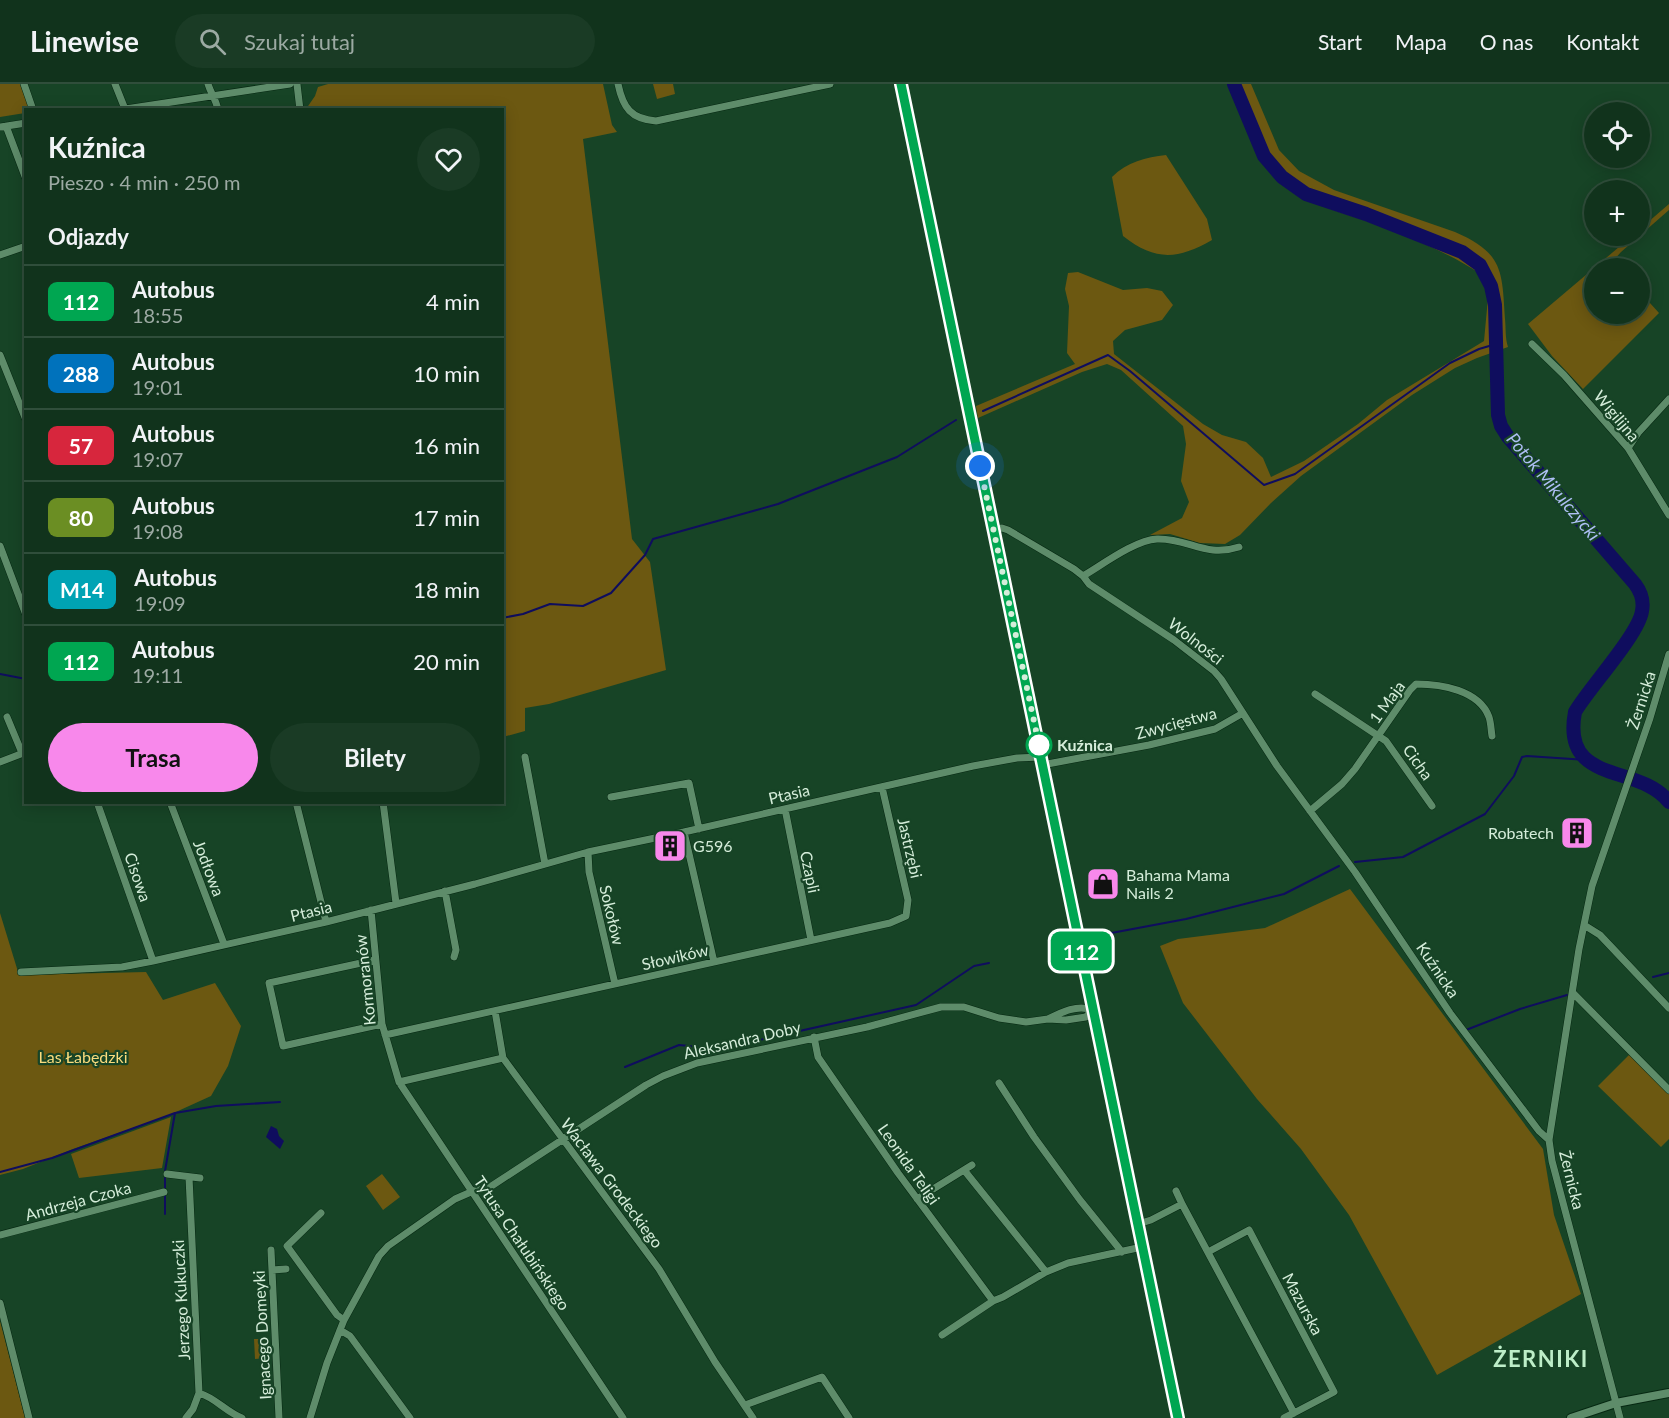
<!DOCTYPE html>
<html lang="pl">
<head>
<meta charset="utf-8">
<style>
	body { margin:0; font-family:Lato,sans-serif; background:#1a3b25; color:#f1f3f6; height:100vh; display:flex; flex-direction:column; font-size:22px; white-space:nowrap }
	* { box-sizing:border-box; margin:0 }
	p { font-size:20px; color:#9caaa3 }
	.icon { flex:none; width:33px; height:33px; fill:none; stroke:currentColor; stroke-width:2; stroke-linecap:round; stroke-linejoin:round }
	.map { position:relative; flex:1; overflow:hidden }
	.details { position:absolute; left:24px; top:24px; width:480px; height:696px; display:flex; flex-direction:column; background:#11331c; border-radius:0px; box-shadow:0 3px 15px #0003,0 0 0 2px #304e3b }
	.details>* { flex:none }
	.badge { padding:0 12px; border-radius:9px; font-size:21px; line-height:39px }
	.controls { position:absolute; left:1584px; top:18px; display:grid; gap:12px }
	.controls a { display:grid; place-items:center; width:66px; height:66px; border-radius:50%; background:#11331c; box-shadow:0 3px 15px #0003,0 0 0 2px #304e3b; font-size:30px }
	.you { position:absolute; width:30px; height:30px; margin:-15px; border:4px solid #fff; border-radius:50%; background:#1a73e8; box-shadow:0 0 0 9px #1a73e833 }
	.map>.badge { position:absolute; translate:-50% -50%; box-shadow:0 0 0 3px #fff }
	h2 { padding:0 24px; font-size:22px; line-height:54px }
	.round { display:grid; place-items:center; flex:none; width:63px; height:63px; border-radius:32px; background:#1a3b25 }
	.headline { display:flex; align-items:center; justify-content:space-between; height:102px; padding:0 24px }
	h1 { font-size:28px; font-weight:700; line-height:45px }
	.button { display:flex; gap:12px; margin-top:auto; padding:12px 24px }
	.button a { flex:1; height:69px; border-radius:36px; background:#f888eb; color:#111; font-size:24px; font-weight:700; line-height:69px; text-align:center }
	.button a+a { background:#1a3b25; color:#f1f3f6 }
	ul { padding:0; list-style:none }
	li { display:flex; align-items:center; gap:18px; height:72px; padding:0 24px; border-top:2px solid #304e3b }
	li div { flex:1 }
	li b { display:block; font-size:22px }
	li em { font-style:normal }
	li .badge { min-width:66px; font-weight:700; text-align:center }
	header { display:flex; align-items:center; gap:36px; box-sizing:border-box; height:84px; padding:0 30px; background:#11331c; border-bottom:2px solid #304e3b }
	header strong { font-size:28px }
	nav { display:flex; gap:33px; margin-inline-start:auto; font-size:21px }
	.search { width:420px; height:54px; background:#1a3b25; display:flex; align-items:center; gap:15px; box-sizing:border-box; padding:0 21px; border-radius:33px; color:#9caaa3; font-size:22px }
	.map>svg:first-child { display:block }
	.green { fill:#6c5811 }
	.water { fill:#0f0d5e }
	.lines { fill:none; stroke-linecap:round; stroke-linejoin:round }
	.stream { stroke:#0f0d5e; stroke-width:2 }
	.river { stroke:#0f0d5e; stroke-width:14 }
	.minor-casing { stroke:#062812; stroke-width:8 }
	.tertiary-casing { stroke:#062812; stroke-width:10 }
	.primary-casing { stroke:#062812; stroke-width:12 }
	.minor { stroke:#5e8c6a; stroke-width:7 }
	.tertiary { stroke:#5e8c6a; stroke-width:8 }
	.primary { stroke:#389492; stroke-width:10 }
	.line-casing { stroke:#fff; stroke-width:14 }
	.line { stroke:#00a651; stroke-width:9 }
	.walk { stroke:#d5edda; stroke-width:6; stroke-dasharray:0 10.8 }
	.stop-dot { fill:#fff; stroke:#00a651; stroke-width:3 }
	.labels { text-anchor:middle; stroke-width:4.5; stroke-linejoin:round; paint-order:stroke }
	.street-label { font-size:16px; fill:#d5edda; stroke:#174426 }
	.stop-label { font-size:16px; font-weight:bold; fill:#d5edda; stroke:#174426; text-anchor:start }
	.poi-label { font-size:16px; fill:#d5edda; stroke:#174426; text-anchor:start }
	.park-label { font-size:16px; fill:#fadb7d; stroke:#174426 }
	.water-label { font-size:18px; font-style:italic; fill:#aebff5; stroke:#174426 }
	.district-label { font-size:22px; font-weight:bold; letter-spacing:1.5px; fill:#bdeec8; stroke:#174426 }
</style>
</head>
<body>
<header>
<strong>Linewise</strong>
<div class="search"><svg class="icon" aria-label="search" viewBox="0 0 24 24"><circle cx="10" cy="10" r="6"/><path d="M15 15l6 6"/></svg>Szukaj tutaj</div>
<nav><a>Start</a><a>Mapa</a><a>O nas</a><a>Kontakt</a></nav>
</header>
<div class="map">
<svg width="1669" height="1334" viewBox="0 0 1669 1334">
	<rect width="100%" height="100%" fill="#174426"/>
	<path class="green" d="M0,0H20L30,25L26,26L25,29L0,33Z
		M328,0H603L612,41L617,48L583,55L632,455L650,478L666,586L549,620L525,624V647L503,653L502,26L306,25L315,12L318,3Z
		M653,0H673L675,10L657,15Z
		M1230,0H1251L1279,66L1299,87L1334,106L1455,148C1503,169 1502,186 1505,235C1506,244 1505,254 1508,263L1477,274L1455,284L1412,311L1301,392L1271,419L1240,451L1225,460L1200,459L1170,450L1150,451L1182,434L1189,418L1181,397L1186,360L1183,342L1121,286L1107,280L1082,288L978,334L976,322L1075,280L1067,269L1069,222L1065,205L1068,189L1078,188L1123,206L1147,204L1162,207L1173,221L1162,236L1125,246L1113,257L1114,270L1203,340L1222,351L1246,358L1263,374L1271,393L1304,377L1358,340L1387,316L1484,257L1488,214L1482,191C1450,169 1411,154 1375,140C1334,125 1291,119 1265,79C1248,55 1240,27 1230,0Z
		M1166,71L1207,135L1212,156C1177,176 1155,177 1123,152L1112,93C1127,78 1146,73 1166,71Z
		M1669,120V126L1621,168L1612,178L1617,184H1594V230H1640V208L1659,229L1583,305L1552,272L1528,240L1632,152H1640V145Z
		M1350,805L1543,1065L1554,1131L1581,1210L1437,1291L1349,1131L1301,1065L1257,1015L1183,919L1160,862L1178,855L1265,844Z
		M0,829L19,891L146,888L163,916L215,899L241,942L228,982L211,1012L167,1032L73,1065L23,1085L0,1091Z
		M1630,970L1669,1008V1055L1661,1063L1598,1002Z
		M171,1033L162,1084L79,1094L71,1070Z
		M382,1090L400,1113L383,1126L366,1102Z
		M0,1237L25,1334H0Z
		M254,1255H266L270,1259V1270L267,1274L255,1275Z"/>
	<path class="water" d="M271,1042L277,1045L279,1052L284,1057L280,1065L266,1053Z"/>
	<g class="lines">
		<path class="stream" d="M983,327L1108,271L1130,287L1264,401L1295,390L1450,279L1479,265L1496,260
			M502,534L523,530L550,520L583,522L611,509L645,471L653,455L778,420L798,412L897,373L956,336
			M0,590L26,595
			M1355,778L1403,773L1485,730L1514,692L1522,673L1527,672L1587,676
			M1090,853L1186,835L1284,810L1339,782
			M1653,893L1669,889
			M1466,946L1520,925L1567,911
			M625,983L679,961L719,965L916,921L974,882L989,879
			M0,1088L52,1074L175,1029L216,1022L280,1018
			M165,1130V1087L175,1029"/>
		<path class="river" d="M1234,0L1264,72L1282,93L1306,110L1366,130L1462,168L1480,181L1491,202L1495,221L1498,331L1501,342L1508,353L1635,500C1641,508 1644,517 1642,527C1639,550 1589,604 1575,628C1561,702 1639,679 1669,718"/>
		<g class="minor-casing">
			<path id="minor" d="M24,0L33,26
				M115,0L125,25
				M208,0C211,10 216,15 218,26
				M297,0L300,26
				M618,0C623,24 631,35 656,37L830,0
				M119,26L290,0
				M6,42L26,95
				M0,43L26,39
				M0,171L26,162
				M1532,260L1564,291L1628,364L1669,431
				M0,271L26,336
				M1628,364L1638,349L1669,315
				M993,445L1002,444L1008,446L1074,485L1083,492L1089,500L1174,556L1214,587L1221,595L1277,682L1355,788L1450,929L1539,1047L1549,1056
				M0,462L26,531
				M1083,492C1102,481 1135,456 1157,455C1189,454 1205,474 1239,463
				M1315,610L1386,657L1432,722
				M7,633L22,669
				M525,673L545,780
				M0,678L26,668
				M1042,681L1149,661L1215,645L1243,629
				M611,713L689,699L699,745
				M97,718L153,877
				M170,718L224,860
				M296,718L326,838
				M383,718L396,819
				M785,725L811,856
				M1310,727L1342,700L1355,685L1410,606L1416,600C1441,600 1479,606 1489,633C1491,639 1491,646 1492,652
				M684,748L714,878
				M588,768L589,788L615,900
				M445,807L456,866L454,873
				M371,826L382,940L399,998L623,1334
				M1584,841L1600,851L1669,924
				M375,876L269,899L283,962L382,940
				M21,888L122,883L153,877L326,838L475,800L588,768L684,748L973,682L1017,674L1041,673
				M1573,909L1669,1006
				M495,927L503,974
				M385,951L890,839L906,832L908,816L882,703
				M814,953L818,973L898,1089L993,1217
				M503,974L659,1185L715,1278L753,1334
				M399,998L503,974
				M999,999L1034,1053L1080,1116L1122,1168
				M964,1086L1046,1188
				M167,1090L200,1094
				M1176,1107L1182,1120
				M917,1115L972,1081
				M321,1129L287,1162L337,1231L344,1236
				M1138,1140L1151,1136L1182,1120L1294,1329L1334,1308L1249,1146L1208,1168
				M0,1151L164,1108
				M271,1166L279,1334
				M272,1186L286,1185
				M0,1219L29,1334
				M340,1246L350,1252L410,1334
				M942,1251L993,1217L1003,1213L1046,1188L1068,1179L1142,1163
				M199,1309C216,1314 226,1328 242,1334
				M745,1321L822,1293L849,1334
				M186,1334L193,1325L199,1309L189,1093
				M310,1334L327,1279L344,1236L379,1172L388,1162L455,1115L471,1108L490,1103L646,1001L663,992L697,979L867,943L941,923H964L999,934L1026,938L1048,935L1066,936L1086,933L1092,926C1078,920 1062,928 1048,935
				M1284,1334L1294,1329
				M1620,1334L1552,1077L1549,1056L1579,865L1592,802L1650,634L1669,570"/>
		</g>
		<g class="tertiary-casing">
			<path id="tertiary" d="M1571,1334L1616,1319L1669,1309"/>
		</g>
		<g class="primary-casing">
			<path id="primary" d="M901,0L1178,1334"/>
		</g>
		<use href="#minor" class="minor"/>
		<use href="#tertiary" class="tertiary"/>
		<use href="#primary" class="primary"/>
	</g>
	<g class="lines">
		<g class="line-casing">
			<path id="line" d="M901,0L1178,1334"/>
		</g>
		<use href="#line" class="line"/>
		<path class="walk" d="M980,382L1039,661"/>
	</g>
	<defs>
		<g id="building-square" transform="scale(1.725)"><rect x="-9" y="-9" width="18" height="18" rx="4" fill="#f888eb" stroke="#174426"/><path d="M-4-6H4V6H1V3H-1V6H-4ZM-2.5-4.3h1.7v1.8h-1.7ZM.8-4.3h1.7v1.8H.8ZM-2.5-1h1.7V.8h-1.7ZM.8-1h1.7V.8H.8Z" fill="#111"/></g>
		<g id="shop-square" transform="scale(1.725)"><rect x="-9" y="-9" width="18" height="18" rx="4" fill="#f888eb" stroke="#174426"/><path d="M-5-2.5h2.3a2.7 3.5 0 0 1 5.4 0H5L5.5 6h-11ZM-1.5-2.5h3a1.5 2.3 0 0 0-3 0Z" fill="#111"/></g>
	</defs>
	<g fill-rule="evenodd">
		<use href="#building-square" x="1577" y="749"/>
		<use href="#building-square" x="670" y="762"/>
		<use href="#shop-square" x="1103" y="800"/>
	</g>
	<circle class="stop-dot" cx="1039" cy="661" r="12"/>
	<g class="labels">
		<g class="street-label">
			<text transform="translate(1617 332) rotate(50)" y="6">Wigilijna</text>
			<text transform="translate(1196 557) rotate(38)" y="6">Wolności</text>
			<text transform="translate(1641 616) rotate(-72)" y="6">Żernicka</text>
			<text transform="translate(1387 618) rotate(-54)" y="6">1 Maja</text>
			<text transform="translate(1176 639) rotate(-15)" y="6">Zwycięstwa</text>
			<text transform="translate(1418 678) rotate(55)" y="6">Cicha</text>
			<text transform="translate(789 710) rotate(-13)" y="6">Ptasia</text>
			<text transform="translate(910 764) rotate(77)" y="6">Jastrzębi</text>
			<text transform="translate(209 784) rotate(69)" y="6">Jodłowa</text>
			<text transform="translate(810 788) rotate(78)" y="6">Czapli</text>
			<text transform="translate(138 793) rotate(71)" y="6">Cisowa</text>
			<text transform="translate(311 827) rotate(-14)" y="6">Ptasia</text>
			<text transform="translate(612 831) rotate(77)" y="6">Sokołów</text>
			<text transform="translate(675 873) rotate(-13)" y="6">Słowików</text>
			<text transform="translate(1438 886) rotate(56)" y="6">Kuźnicka</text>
			<text transform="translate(365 896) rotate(-96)" y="6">Kormoranów</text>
			<text transform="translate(742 956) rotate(-13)" y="6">Aleksandra Doby</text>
			<text transform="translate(909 1080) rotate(55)" y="6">Leonida Teligi</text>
			<text transform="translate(1572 1096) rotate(76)" y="6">Żernicka</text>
			<text transform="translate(612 1099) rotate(53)" y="6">Wacława Grodeckiego</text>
			<text transform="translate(78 1117) rotate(-15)" y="6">Andrzeja Czoka</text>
			<text transform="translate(522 1159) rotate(56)" y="6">Tytusa Chałubińskiego</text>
			<text transform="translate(181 1216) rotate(-93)" y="6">Jerzego Kukuczki</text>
			<text transform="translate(1303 1220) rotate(62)" y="6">Mazurska</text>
			<text transform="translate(262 1251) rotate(-93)" y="6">Ignacego Domeyki</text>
		</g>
		<g class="stop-label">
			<text x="1057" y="667">Kuźnica</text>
		</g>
		<g class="poi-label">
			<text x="1554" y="755" text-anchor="end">Robatech</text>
			<text x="693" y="768">G596</text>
			<text x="1126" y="797">Bahama Mama<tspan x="1126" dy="18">Nails 2</tspan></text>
		</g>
		<g class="park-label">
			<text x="83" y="979">Las Łabędzki</text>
		</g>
		<g class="water-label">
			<text transform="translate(1553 403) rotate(50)" y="6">Potok Mikulczycki</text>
		</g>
		<g class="district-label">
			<text x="1541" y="1283">ŻERNIKI</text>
		</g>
	</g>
</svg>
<div class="controls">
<a><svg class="icon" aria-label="locate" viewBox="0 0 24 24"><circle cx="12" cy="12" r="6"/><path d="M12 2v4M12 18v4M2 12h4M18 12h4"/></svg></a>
<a>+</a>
<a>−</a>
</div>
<div class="you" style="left:980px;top:382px"></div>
<b class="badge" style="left:1081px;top:867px;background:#00a651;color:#fff">112</b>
<section class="details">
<div class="headline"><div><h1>Kuźnica</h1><p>Pieszo · 4 min · 250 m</p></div><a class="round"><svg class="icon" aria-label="heart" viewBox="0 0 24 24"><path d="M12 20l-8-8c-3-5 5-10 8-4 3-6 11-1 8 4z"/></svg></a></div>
<h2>Odjazdy</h2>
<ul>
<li><span class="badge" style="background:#00a651;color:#fff">112</span><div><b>Autobus</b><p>18:55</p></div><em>4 min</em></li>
<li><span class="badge" style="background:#0072bc;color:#fff">288</span><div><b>Autobus</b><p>19:01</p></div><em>10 min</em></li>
<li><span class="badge" style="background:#d7263d;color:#fff">57</span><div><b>Autobus</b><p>19:07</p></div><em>16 min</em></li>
<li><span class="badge" style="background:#6b8e23;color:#fff">80</span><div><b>Autobus</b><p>19:08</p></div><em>17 min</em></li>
<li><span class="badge" style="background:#00a3b4;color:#fff">M14</span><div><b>Autobus</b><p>19:09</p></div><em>18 min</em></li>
<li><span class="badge" style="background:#00a651;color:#fff">112</span><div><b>Autobus</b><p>19:11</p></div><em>20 min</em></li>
</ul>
<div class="button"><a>Trasa</a><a>Bilety</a></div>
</section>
</div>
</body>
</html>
